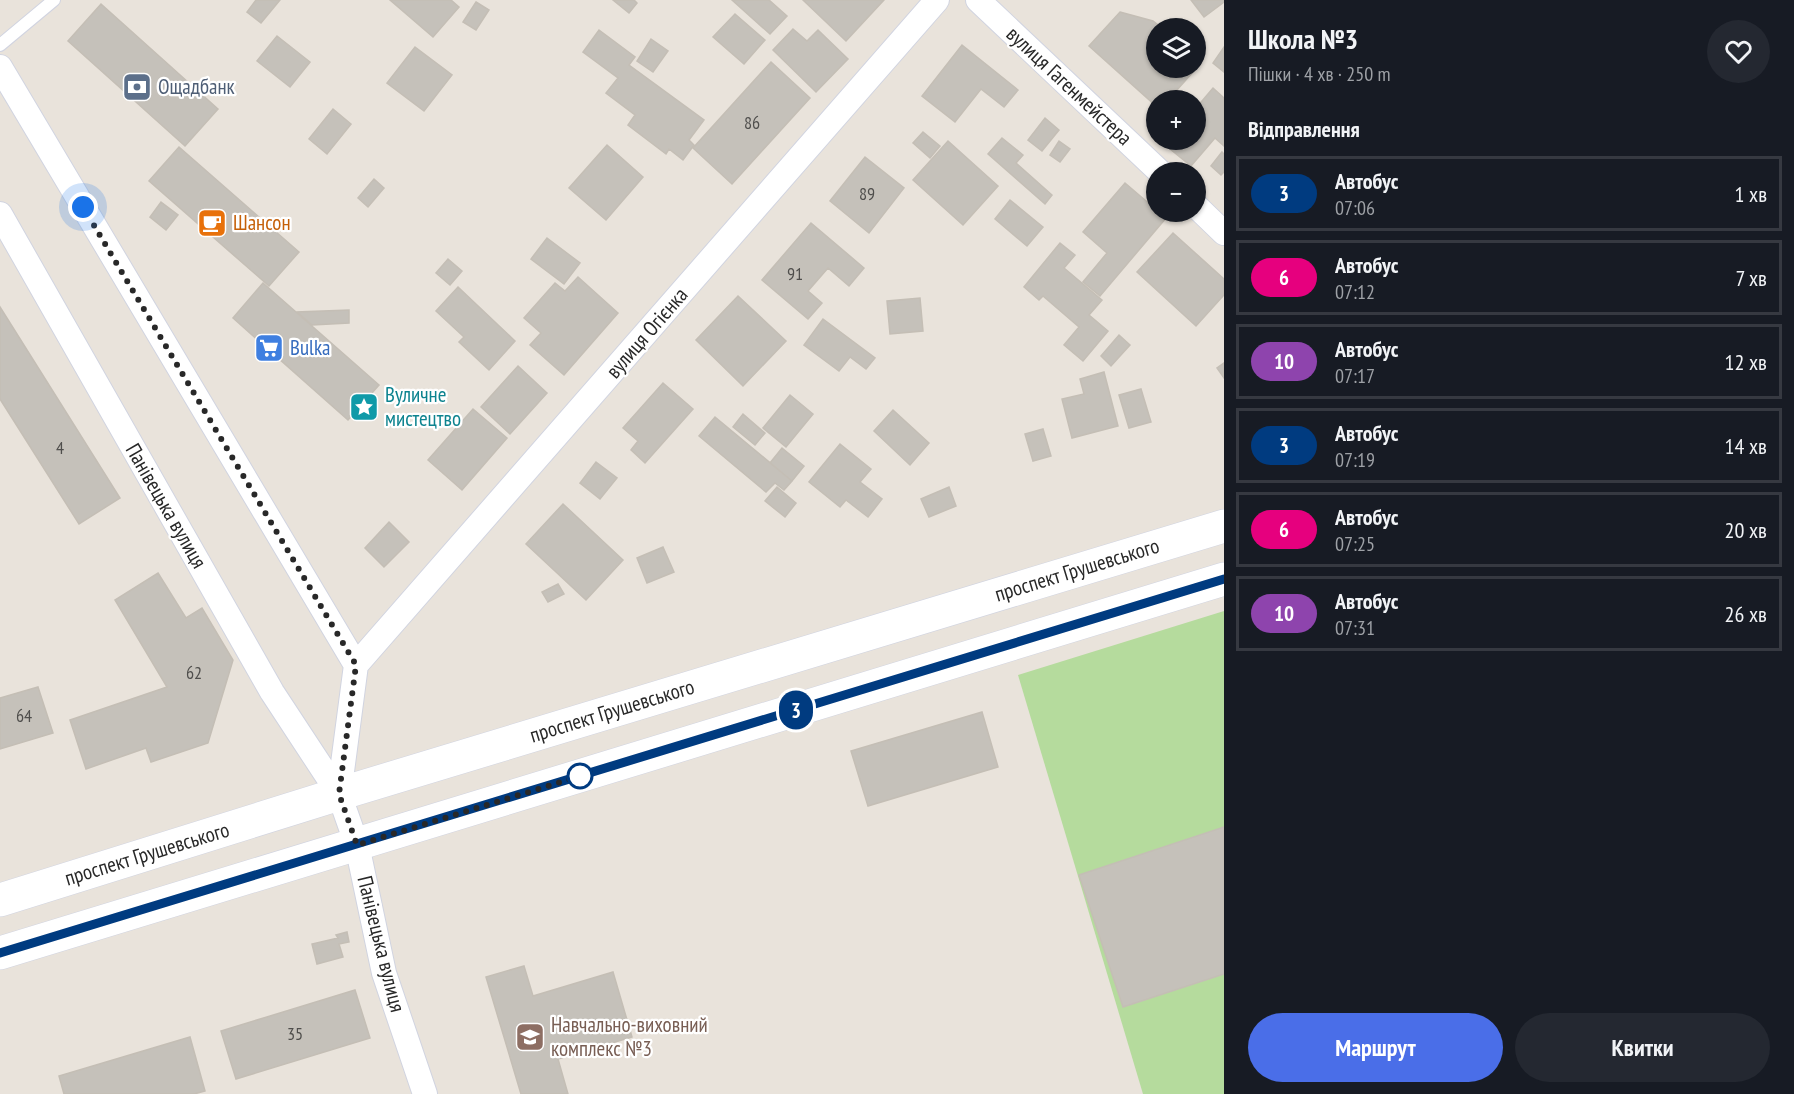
<!DOCTYPE html>
<html lang="uk">
<head>
<meta charset="utf-8">
<style>
	body { margin:0; font-family:"PT Sans Narrow",sans-serif; background:#242831; color:#f1f3f6; height:100vh; display:flex; flex-direction:column; font-size:22px; white-space:nowrap }
	* { box-sizing:border-box; margin:0 }
	p { font-size:20px; color:#9ea1a6 }
	.icon { flex:none; width:33px; height:33px; fill:none; stroke:currentColor; stroke-width:2; stroke-linecap:round; stroke-linejoin:round }
	.map { position:relative; flex:1; overflow:hidden }
	.details { display:flex; flex-direction:column; background:#171b24; width:570px }
	.details>* { flex:none }
	.badge { padding:0 12px; border-radius:20px; font-size:21px; line-height:39px }
	.tools { position:absolute; left:1146px; top:18px; display:grid; gap:12px }
	.tools a { display:grid; place-items:center; width:60px; height:60px; border-radius:50%; background:#171b24; box-shadow:0 2px 4px #0004; font-size:30px }
	.you { position:absolute; width:30px; height:30px; margin:-15px; border:4px solid #fff; border-radius:50%; background:#1a73e8; box-shadow:0 0 0 9px #1a73e833 }
	.map>.badge { position:absolute; translate:-50% -50%; box-shadow:0 0 0 3px #fff }
	h2 { padding:0 24px; font-size:22px; line-height:54px }
	.round { display:grid; place-items:center; flex:none; width:63px; height:63px; border-radius:32px; background:#242831 }
	.head { display:flex; align-items:center; justify-content:space-between; height:102px; padding:0 24px }
	h1 { font-size:28px; font-weight:700; line-height:45px }
	.action { display:flex; gap:12px; margin-top:auto; padding:12px 24px }
	.action a { flex:1; height:69px; border-radius:36px; background:#4a6ee8; color:#fff; font-size:24px; font-weight:700; line-height:69px; text-align:center }
	.action a+a { background:#242831; color:#f1f3f6 }
	ul { padding:0; list-style:none }
	li { display:flex; align-items:center; gap:18px; height:75px; margin:0 12px 9px; padding:0 12px; border:3px solid #363941; border-radius:0px }
	li div { flex:1 }
	li b { display:block; font-size:22px }
	li em { font-style:normal }
	li .badge { min-width:66px; font-weight:700; text-align:center }
	main { display:flex; flex:1; min-height:0 }
	.map>svg:first-child { display:block }
	.green { fill:#b5db9d }
	.building { fill:#c5c1ba; stroke:#c4beb5; stroke-width:1.5 }
	.lines { fill:none; stroke-linecap:round; stroke-linejoin:round }
	.lane-casing { stroke:#d1d4e0; stroke-width:14 }
	.street-casing { stroke:#d1d4e0; stroke-width:26 }
	.secondary-casing { stroke:#d1d4e0; stroke-width:34 }
	.lane { stroke:#fff; stroke-width:12 }
	.street { stroke:#fff; stroke-width:24 }
	.secondary { stroke:#fff; stroke-width:33 }
	.line-casing { stroke:#fff; stroke-width:14 }
	.line { stroke:#003b80; stroke-width:9 }
	.walk { stroke:#282828; stroke-width:6; stroke-dasharray:0 10.8 }
	.stop-dot { fill:#fff; stroke:#003b80; stroke-width:3 }
	.labels { text-anchor:middle; stroke-width:4.5; stroke-linejoin:round; paint-order:stroke }
	.number-label { font-size:18px; fill:#4f4e4c }
	.street-label { font-size:21px; fill:#282828; stroke:#fff }
	.service-label { font-size:21px; fill:#4e5e75; stroke:#fff; text-anchor:start }
	.food-label { font-size:21px; fill:#c56008; stroke:#fff; text-anchor:start }
	.shop-label { font-size:21px; fill:#366cbe; stroke:#fff; text-anchor:start }
	.culture-label { font-size:21px; fill:#0d838f; stroke:#fff; text-anchor:start }
	.education-label { font-size:21px; fill:#785e54; stroke:#fff; text-anchor:start }
</style>
</head>
<body>
<main>
<div class="map">
<svg width="1224" height="1094" viewBox="0 0 1224 1094">
	<rect width="100%" height="100%" fill="#e9e3db"/>
	<path class="green" d="M1224,611V1094H1143L1018,675Z"/>
	<path class="building" d="M256,0H280L261,23L247,12Z
		M390,0H451L459,7L433,37Z
		M613,0H634L637,3L629,13Z
		M732,0H769L787,16L770,34Z
		M803,0H884L846,41Z
		M1191,0H1224V2L1204,17Z
		M476,2L489,10L476,30L463,22Z
		M101,4L218,109L185,146L68,41Z
		M1120,12L1153,21L1162,28H1156V68H1196V58L1201,63L1168,100H1156V106L1089,46Z
		M735,14L765,40L744,64L713,37Z
		M793,29L807,41L818,30L848,59L816,92L773,50Z
		M599,30L635,57L629,65L704,120L689,140L694,145L683,160L669,149L666,154L628,125L635,115L606,93L618,78L583,52Z
		M277,36L310,62L290,87L257,61Z
		M651,39L668,51L653,72L637,61Z
		M962,45L1018,90L1004,107L981,89L955,122L922,96Z
		M415,47L452,75L424,111L387,83Z
		M1224,47V72L1213,63Z
		M771,62L810,98L732,184L693,148Z
		M1213,88L1224,98V146L1215,138L1191,166L1165,145L1169,140H1196V108Z
		M333,109L351,124L327,154L309,139Z
		M1045,118L1059,130L1042,151L1028,140Z
		M923,132L940,146L930,158L913,143Z
		M1002,138L1023,155L1016,163L1052,195L1045,204L988,154Z
		M948,141L998,186L963,225L913,180Z
		M1059,141L1070,149L1060,162L1050,155Z
		M607,145L643,177L606,220L569,188Z
		M179,147L299,252L269,286L149,181Z
		M1222,152L1224,154V172L1221,175L1211,166Z
		M865,157L904,188L869,233L830,201Z
		M374,179L384,188L368,207L358,198Z
		M1125,183L1166,218L1100,296L1083,282L1107,253L1083,232Z
		M1010,200L1043,227L1027,246L995,219Z
		M161,202L178,215L166,230L150,217Z
		M811,223L864,268L849,286L828,268L808,291L822,303L808,319L762,280Z
		M1173,233L1224,279V295L1196,326L1137,272Z
		M547,238L580,263L564,284L531,259Z
		M1060,243L1075,255L1064,268L1102,300L1089,315L1108,331L1083,361L1064,345L1079,327L1043,296L1039,300L1024,287Z
		M448,259L462,271L450,285L436,273Z
		M578,277L618,313L564,375L530,345L541,333L524,318L555,283L565,291Z
		M263,283L379,385L348,420L233,318Z
		M458,287L515,341L489,370L459,342L464,337L436,311Z
		M738,296L786,341L743,386L696,340Z
		M920,298L923,331L890,334L887,301Z
		M0,307L120,498L79,524L0,399Z
		M349,310V323L312,325L297,312Z
		M823,319L875,358L866,369L850,357L839,371L804,345Z
		M1119,335L1130,345L1111,366L1101,356Z
		M1224,363V378L1217,368Z
		M518,366L547,393L510,434L481,407Z
		M1104,372L1118,426L1072,438L1062,399L1084,394L1080,379Z
		M663,383L693,409L645,463L631,450L638,441L623,428Z
		M1141,389L1151,422L1129,428L1119,395Z
		M790,395L813,414L786,447L763,428Z
		M473,409L507,438L462,490L428,460Z
		M893,410L929,443L910,465L874,431Z
		M743,414L765,433L755,445L733,427Z
		M715,417L792,481L784,490L775,483L766,492L699,436Z
		M1043,429L1051,456L1033,461L1025,434Z
		M840,444L871,469L860,482L882,499L868,517L846,500L840,507L809,482Z
		M782,448L804,466L792,481L770,463Z
		M596,462L617,478L600,499L580,483Z
		M777,487L796,503L785,517L765,501Z
		M949,487L956,506L929,517L921,499Z
		M563,504L623,560L586,600L526,544Z
		M389,522L409,542L384,567L365,548Z
		M663,547L674,572L647,583L637,558Z
		M158,573L186,618L202,608L233,660L208,743L151,762L146,748L86,769L70,720L167,687L115,600Z
		M558,584L564,594L548,602L542,592Z
		M38,687L53,733L0,749V698Z
		M982,712L998,767L868,806L851,751Z
		M1224,827V974L1123,1007L1079,875Z
		M347,932L349,942L339,944L343,957L317,964L312,944L338,938L336,935Z
		M524,966L533,996L613,972L632,1037L558,1059L568,1094H521L486,977Z
		M355,990L370,1038L236,1079L221,1031Z
		M190,1037L205,1091L194,1094H64L59,1076Z"/>
	<g class="lines">
		<g class="lane-casing">
			<path id="lane" d="M0,45L54,0"/>
		</g>
		<g class="street-casing">
			<path id="street" d="M978,0L1160,172
				M0,67L356,665L339,794
				M1196,206L1224,233
				M0,214L272,692L339,794L357,845L384,973L425,1094
				M356,665L937,0"/>
		</g>
		<g class="secondary-casing">
			<path id="secondary" d="M0,900L339,794L1224,526
				M0,953L1224,579"/>
		</g>
		<use href="#lane" class="lane"/>
		<use href="#street" class="street"/>
		<use href="#secondary" class="secondary"/>
	</g>
	<g class="lines">
		<g class="line-casing">
			<path id="line" d="M0,953L1224,579"/>
		</g>
		<use href="#line" class="line"/>
		<path class="walk" d="M83,207L356,665L339,794L357,845L590,773L580,776"/>
	</g>
	<defs>
		<g id="bank-square" transform="scale(1.5)"><rect x="-9" y="-9" width="18" height="18" rx="4" fill="#5c6f8a" stroke="#fff"/><path d="M-6-4H6V4H-6ZM0-2.3a2.3 2.3 0 1 0 0 4.6a2.3 2.3 0 1 0 0-4.6Z" fill="#fff"/></g>
		<g id="cafe-square" transform="scale(1.5)"><rect x="-9" y="-9" width="18" height="18" rx="4" fill="#e8710a" stroke="#fff"/><path d="M-5.5-4.5H6V0H3Q3 3.5 0 3.5H-2.5Q-5.5 3.5-5.5 0ZM3-3.2v2h1.7v-2ZM-6 4.5H4V6H-6Z" fill="#fff"/></g>
		<g id="supermarket-square" transform="scale(1.5)"><rect x="-9" y="-9" width="18" height="18" rx="4" fill="#3f7fe0" stroke="#fff"/><path d="M-6-5.5h2.5l.6 2H6L4.5 2H-2.5L-4.4-4H-6ZM-1.5 3.2a1.3 1.3 0 1 0 .1 0ZM3 3.2a1.3 1.3 0 1 0 .1 0Z" fill="#fff"/></g>
		<g id="sight-square" transform="scale(1.5)"><rect x="-9" y="-9" width="18" height="18" rx="4" fill="#0f9aa8" stroke="#fff"/><path d="M0-6L1.8-2.2L6-1.7L2.9 1.2L3.7 5.4L0 3.3L-3.7 5.4L-2.9 1.2L-6-1.7L-1.8-2.2Z" fill="#fff"/></g>
		<g id="school-square" transform="scale(1.5)"><rect x="-9" y="-9" width="18" height="18" rx="4" fill="#8d6e63" stroke="#fff"/><path d="M0-5L7-2L0 1L-7-2ZM-4 1L0 2.5L4 1V4Q0 6-4 4Z" fill="#fff"/></g>
	</defs>
	<g fill-rule="evenodd">
		<use href="#bank-square" x="137" y="87"/>
		<use href="#cafe-square" x="212" y="223"/>
		<use href="#supermarket-square" x="269" y="348"/>
		<use href="#sight-square" x="364" y="407"/>
		<use href="#school-square" x="530" y="1037"/>
	</g>
	<circle class="stop-dot" cx="580" cy="776" r="12"/>
	<g class="labels">
		<g class="number-label">
			<text x="752" y="129">86</text>
			<text x="867" y="200">89</text>
			<text x="795" y="280">91</text>
			<text x="60" y="454">4</text>
			<text x="194" y="679">62</text>
			<text x="24" y="722">64</text>
			<text x="295" y="1040">35</text>
		</g>
		<g class="street-label">
			<text transform="translate(1069 86) rotate(43)" y="7">вулиця Гагенмейстера</text>
			<text transform="translate(647 333) rotate(-49)" y="7">вулиця Огієнка</text>
			<text transform="translate(166 506) rotate(60)" y="7">Панівецька вулиця</text>
			<text transform="translate(1077 570) rotate(-17)" y="7">проспект Грушевського</text>
			<text transform="translate(612 711) rotate(-17)" y="7">проспект Грушевського</text>
			<text transform="translate(147 854) rotate(-17)" y="7">проспект Грушевського</text>
			<text transform="translate(381 944) rotate(76)" y="7">Панівецька вулиця</text>
		</g>
		<g class="service-label">
			<text x="158" y="94">Ощадбанк</text>
		</g>
		<g class="food-label">
			<text x="233" y="230">Шансон</text>
		</g>
		<g class="shop-label">
			<text x="290" y="355">Bulka</text>
		</g>
		<g class="culture-label">
			<text x="385" y="402">Вуличне<tspan x="385" dy="24">мистецтво</tspan></text>
		</g>
		<g class="education-label">
			<text x="551" y="1032">Навчально-виховний<tspan x="551" dy="24">комплекс №3</tspan></text>
		</g>
	</g>
</svg>
<div class="tools">
<a><svg class="icon" aria-label="layers" viewBox="0 0 24 24"><path d="M12 4l9 5-9 5-9-5zM3 14l9 5 9-5"/></svg></a>
<a>+</a>
<a>−</a>
</div>
<div class="you" style="left:83px;top:207px"></div>
<b class="badge" style="left:796px;top:710px;background:#003b80;color:#fff">3</b>
</div>
<section class="details">
<div class="head"><div><h1>Школа №3</h1><p>Пішки · 4 хв · 250 m</p></div><a class="round"><svg class="icon" aria-label="heart" viewBox="0 0 24 24"><path d="M12 20l-8-8c-3-5 5-10 8-4 3-6 11-1 8 4z"/></svg></a></div>
<h2>Відправлення</h2>
<ul>
<li><span class="badge" style="background:#003b80;color:#fff">3</span><div><b>Автобус</b><p>07:06</p></div><em>1 хв</em></li>
<li><span class="badge" style="background:#e6007e;color:#fff">6</span><div><b>Автобус</b><p>07:12</p></div><em>7 хв</em></li>
<li><span class="badge" style="background:#8e44ad;color:#fff">10</span><div><b>Автобус</b><p>07:17</p></div><em>12 хв</em></li>
<li><span class="badge" style="background:#003b80;color:#fff">3</span><div><b>Автобус</b><p>07:19</p></div><em>14 хв</em></li>
<li><span class="badge" style="background:#e6007e;color:#fff">6</span><div><b>Автобус</b><p>07:25</p></div><em>20 хв</em></li>
<li><span class="badge" style="background:#8e44ad;color:#fff">10</span><div><b>Автобус</b><p>07:31</p></div><em>26 хв</em></li>
</ul>
<div class="action"><a>Маршрут</a><a>Квитки</a></div>
</section>
</main>
</body>
</html>
